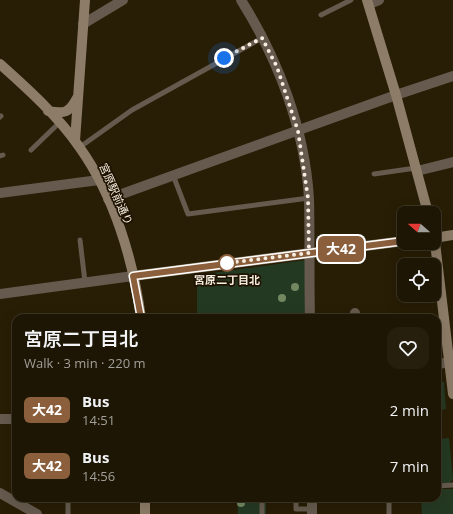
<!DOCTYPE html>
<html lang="en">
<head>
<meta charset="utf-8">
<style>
	body { margin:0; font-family:"Open Sans","Noto Sans JP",sans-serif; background:#261f0e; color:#f1f3f6; height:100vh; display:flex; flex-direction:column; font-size:15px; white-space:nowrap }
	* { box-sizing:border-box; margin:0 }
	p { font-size:13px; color:#a19f9a }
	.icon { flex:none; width:22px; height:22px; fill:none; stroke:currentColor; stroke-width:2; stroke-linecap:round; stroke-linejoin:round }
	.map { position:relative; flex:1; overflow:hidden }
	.drawer { position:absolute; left:12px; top:314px; width:429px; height:188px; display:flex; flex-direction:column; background:#1e1604; border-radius:12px; box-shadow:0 4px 16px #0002,0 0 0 1px #3c3526 }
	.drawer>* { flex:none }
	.badge { padding:0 8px; border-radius:6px; font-size:14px; line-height:26px }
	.needle { width:26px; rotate:290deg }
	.controls { position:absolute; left:397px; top:206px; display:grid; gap:8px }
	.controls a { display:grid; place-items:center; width:44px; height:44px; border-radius:8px; background:#1e1604; box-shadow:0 4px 16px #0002,0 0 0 1px #3c3526; font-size:20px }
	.you { position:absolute; width:20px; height:20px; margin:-10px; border:3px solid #fff; border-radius:50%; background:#1a73e8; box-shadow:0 0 0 6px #1a73e833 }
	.map>.badge { position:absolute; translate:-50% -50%; box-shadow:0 0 0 2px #fff }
	.round { display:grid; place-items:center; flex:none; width:42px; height:42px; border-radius:12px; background:#261f0e }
	.summary { display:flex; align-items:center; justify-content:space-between; height:68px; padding:0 12px }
	h1 { font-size:19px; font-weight:600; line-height:30px }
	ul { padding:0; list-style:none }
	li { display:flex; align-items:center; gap:12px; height:56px; padding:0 12px }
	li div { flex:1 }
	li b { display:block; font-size:15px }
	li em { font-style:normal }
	li .badge { min-width:44px; font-weight:700; text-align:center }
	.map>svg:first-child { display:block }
	.green { fill:#243922 }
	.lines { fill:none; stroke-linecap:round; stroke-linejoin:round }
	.lane { stroke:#655a4d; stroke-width:5 }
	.street { stroke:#655a4d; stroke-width:10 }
	.secondary { stroke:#8d7c67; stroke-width:10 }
	.tree { fill:#738861 }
	.line-casing { stroke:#fff; stroke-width:9 }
	.line { stroke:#8b5e3c; stroke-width:6 }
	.walk { stroke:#f6eee0; stroke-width:4; stroke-dasharray:0 7.2 }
	.stop-dot { fill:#fff; stroke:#8b5e3c; stroke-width:2 }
	.labels { text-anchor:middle; stroke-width:3.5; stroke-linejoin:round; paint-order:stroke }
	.street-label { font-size:11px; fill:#f6eee0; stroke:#1f1300 }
	.stop-label { font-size:11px; font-weight:bold; fill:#f6eee0; stroke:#1f1300 }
</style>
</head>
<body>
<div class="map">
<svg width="453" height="514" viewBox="0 0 453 514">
	<rect width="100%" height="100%" fill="#281d05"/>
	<path class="green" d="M306,260L305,318H197V275Z
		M437,382H444L446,409L437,411Z
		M449,438L453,479L450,483H437V439Z
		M437,489H453V514H422L421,498H437Z
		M237,498H266V514H238Z"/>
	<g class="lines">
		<path class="lane" d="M321,15L351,0
			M0,117L1,116
			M80,147L132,110L262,38
			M31,150L59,123
			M0,156L3,155
			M374,174L416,168
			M173,175L188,214L309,198
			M80,240L85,282
			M437,486L453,485
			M262,498V514
			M296,498V509H312
			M68,514V501
			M389,514V498"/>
		<path class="street" d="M241,0C278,59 305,129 309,199C310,239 309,279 310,318
			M369,4L379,0
			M83,24L123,0
			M417,171L453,162
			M0,193L99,180
			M108,199L396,95L453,76
			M0,294L133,276
			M355,313V318
			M437,364L453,362
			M0,419H16
			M0,493L37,514
			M312,498V514"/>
		<path class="secondary" d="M367,0L396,95L428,213
			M0,64C28,89 59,117 80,148C114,196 133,259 141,318
			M48,111C65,114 69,113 77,98
			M75,141L85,0
			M434,234L453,394
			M434,238L453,235
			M133,276L404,241
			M145,514V498"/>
	</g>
	<g class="tree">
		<circle cx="295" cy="287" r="4"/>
		<circle cx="282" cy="298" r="4"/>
		<circle cx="241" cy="503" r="4"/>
	</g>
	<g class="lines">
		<g class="line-casing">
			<path id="line" d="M141,318L133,276L404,241"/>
		</g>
		<use href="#line" class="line"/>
		<path class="walk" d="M224,58L262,38L277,67L298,131L308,198L309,253L227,263"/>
	</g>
	<circle class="stop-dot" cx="227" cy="263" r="8"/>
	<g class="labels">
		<g class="street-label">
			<text transform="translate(116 194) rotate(66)" y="4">宮原駅前通り</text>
		</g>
		<g class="stop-label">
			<text x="227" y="284">宮原二丁目北</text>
		</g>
	</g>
</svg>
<div class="controls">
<a><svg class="needle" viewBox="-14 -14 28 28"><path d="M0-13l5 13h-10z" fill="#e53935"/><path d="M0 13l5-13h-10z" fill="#a19f9a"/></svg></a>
<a><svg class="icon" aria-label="locate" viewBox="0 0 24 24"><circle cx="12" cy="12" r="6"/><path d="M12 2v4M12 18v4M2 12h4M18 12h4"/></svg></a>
</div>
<div class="you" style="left:224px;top:58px"></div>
<b class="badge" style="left:341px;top:249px;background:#8b5e3c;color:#fff">大42</b>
<section class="drawer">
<div class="summary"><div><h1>宮原二丁目北</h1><p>Walk · 3 min · 220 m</p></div><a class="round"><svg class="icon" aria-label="heart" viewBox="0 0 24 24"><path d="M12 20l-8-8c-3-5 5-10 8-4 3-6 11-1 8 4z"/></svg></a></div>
<ul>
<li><span class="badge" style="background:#8b5e3c;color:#fff">大42</span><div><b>Bus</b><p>14:51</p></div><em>2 min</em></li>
<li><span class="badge" style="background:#8b5e3c;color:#fff">大42</span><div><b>Bus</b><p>14:56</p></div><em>7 min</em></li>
</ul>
</section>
</div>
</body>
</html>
